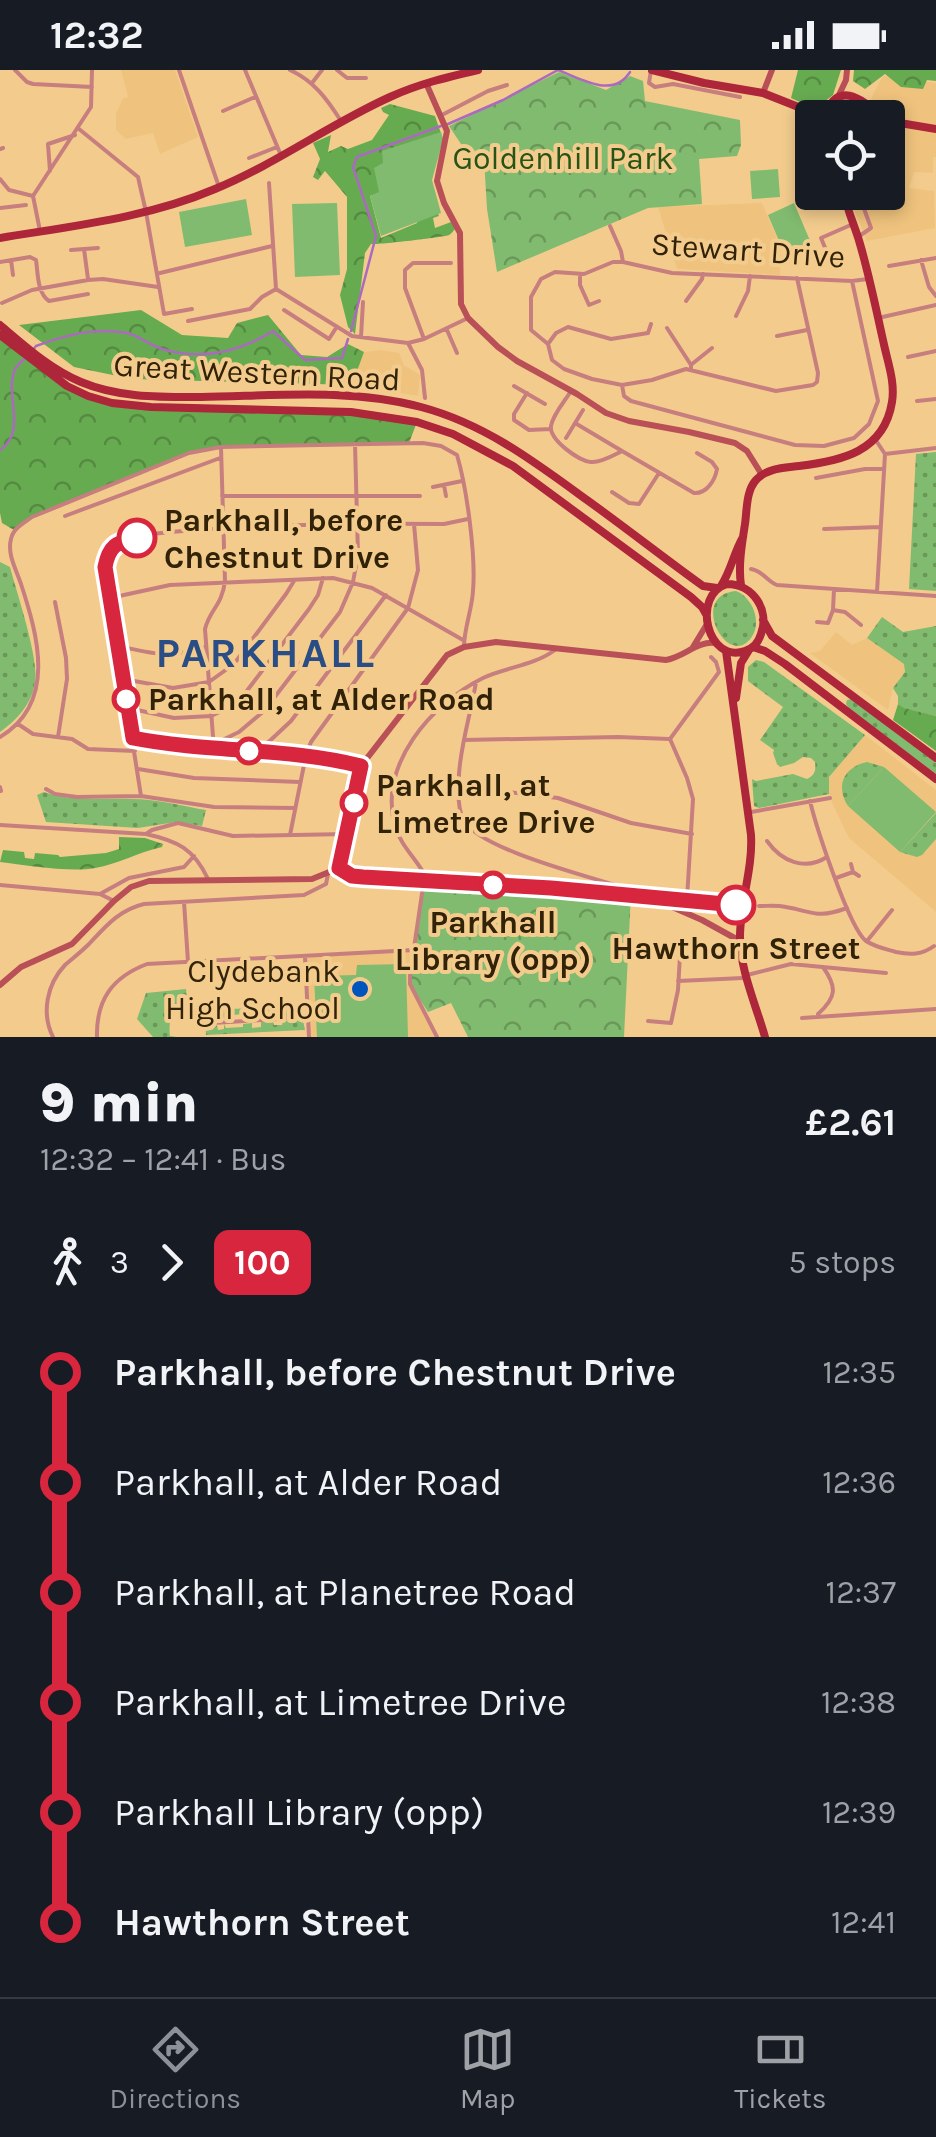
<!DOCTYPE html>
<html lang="en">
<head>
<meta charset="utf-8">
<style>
	body { margin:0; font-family:Karla,sans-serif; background:#20242c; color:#f1f3f6; height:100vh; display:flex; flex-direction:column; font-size:38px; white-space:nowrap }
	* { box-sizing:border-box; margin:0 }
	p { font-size:32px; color:#9ea1a6 }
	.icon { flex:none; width:55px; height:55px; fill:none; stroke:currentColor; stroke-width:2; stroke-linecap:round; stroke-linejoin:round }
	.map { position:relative; height:967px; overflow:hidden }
	.side { display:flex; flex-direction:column; background:#171b24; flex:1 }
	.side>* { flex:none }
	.badge { padding:0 20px; border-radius:15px; font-size:35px; line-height:65px }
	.buttons { position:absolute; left:795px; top:30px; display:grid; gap:20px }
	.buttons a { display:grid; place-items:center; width:110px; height:110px; border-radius:10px; background:#171b24; box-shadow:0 5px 15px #0003; font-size:50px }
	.map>.badge { position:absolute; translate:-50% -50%; box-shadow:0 0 0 5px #fff }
	.legs { display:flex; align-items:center; gap:15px; height:110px; padding:0 40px; font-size:32px }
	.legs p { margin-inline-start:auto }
	.headline { display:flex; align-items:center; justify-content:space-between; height:170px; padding:0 40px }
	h1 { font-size:55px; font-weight:800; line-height:75px }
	ul { padding:0 40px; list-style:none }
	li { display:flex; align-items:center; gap:35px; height:110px; font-size:38px }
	li i { display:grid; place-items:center; width:15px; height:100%; margin:0 12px; background:currentColor }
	li i::after { content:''; width:25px; height:25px; margin:-12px; border:8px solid; border-radius:50%; background:#171b24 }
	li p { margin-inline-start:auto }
	li:first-child i { background:linear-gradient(#0000 50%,currentColor 0) }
	li:last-child i { background:linear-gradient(currentColor 50%,#0000 0) }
	.status { display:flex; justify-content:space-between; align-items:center; height:70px; padding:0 50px; background:#171b24; direction:ltr }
	.status svg { height:28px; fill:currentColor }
	.tabs { display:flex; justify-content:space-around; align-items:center; height:140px; border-top:2px solid #363941; background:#171b24; font-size:28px; color:#9ea1a6 }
	.tabs a { display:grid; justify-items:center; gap:5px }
	.tabs .selected { color:#8c9099 }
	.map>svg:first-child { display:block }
	.built { fill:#efc37d }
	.grass { fill:url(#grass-dots) }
	.forest { fill:url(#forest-crowns) }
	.park { fill:url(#park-crowns) }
	.garden { fill:#81bb6f }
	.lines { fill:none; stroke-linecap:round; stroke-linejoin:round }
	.stream { stroke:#ac6abf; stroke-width:2.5 }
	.street { stroke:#c77e7f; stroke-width:4 }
	.secondary { stroke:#ba5057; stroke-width:6 }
	.primary { stroke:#ae263a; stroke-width:8 }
	.line-1-casing { stroke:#fff; stroke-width:22 }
	.line-1 { stroke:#d7263d; stroke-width:15 }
	.stop-1-dot { fill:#fff; stroke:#d7263d; stroke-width:5 }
	.poi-dot { fill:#0054be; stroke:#f3cc8d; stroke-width:4 }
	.labels { text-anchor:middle; stroke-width:8; stroke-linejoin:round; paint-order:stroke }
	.park-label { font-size:32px; fill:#265316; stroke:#f3cc8d }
	.street-label { font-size:32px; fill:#322308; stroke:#f3cc8d }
	.stop-label { font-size:32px; font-weight:bold; fill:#322308; stroke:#f3cc8d; text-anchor:start }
	.poi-label { font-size:32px; fill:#322308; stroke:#f3cc8d; text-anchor:end }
	.district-label { font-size:42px; font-weight:bold; letter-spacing:2.5px; fill:#294d84; stroke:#f3cc8d }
</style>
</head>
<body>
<div class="status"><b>12:32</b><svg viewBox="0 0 49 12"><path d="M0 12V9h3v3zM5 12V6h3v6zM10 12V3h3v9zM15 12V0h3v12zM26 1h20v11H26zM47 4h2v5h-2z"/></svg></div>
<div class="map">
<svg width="936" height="967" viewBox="0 0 936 967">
	<defs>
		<pattern id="grass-dots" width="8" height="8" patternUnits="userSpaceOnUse" patternTransform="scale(2.5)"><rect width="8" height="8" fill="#81bb6f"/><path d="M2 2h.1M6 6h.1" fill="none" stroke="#6a9859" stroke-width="1.8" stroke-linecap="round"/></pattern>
		<pattern id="forest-crowns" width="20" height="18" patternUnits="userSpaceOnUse" patternTransform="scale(2.5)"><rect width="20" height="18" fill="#67ab51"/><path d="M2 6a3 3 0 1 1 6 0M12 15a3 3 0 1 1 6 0" fill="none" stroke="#558b41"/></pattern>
		<pattern id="park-crowns" width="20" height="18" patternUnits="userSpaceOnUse" patternTransform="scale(2.5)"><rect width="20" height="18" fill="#81bb6f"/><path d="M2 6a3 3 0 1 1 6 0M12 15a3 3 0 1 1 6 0" fill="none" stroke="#6a9859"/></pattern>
	</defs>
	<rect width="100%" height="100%" fill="#f3cc8d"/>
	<path class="built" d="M121,0H175L198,67L160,84L153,63L126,69L116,60V44L123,28L128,27Z
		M883,6L936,13V87H933V103L914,102L909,118L934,121L935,158L867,171L853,137L852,123L888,122V48L866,47L873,24Z
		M762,133L781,178L780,205L677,199L658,137Z
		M380,280L399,283L404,295L420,305L418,326L352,315L364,282Z
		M836,562L852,575L867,568L904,594L905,602L893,618L888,640L810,583L820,581Z
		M865,665L936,720V842L849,768L833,735L829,724V707Z
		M414,880L410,905L437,967H309L305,886Z"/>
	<path class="grass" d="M936,382V521L909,519L916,384Z
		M0,492L10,497C17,524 39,588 35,612C32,634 17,650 0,662Z
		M736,521C752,527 763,552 751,568C727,600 688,525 736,521Z
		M882,547L903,562L936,556V646L903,638L898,634V626L893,618L905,602L904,594L867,568Z
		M756,590L764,592L865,665L829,707V724L759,738L754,736L752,709L756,711L793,704L807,709C815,705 816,701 815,692L811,688L803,687L794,693L780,697L777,694L773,683L774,680L760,670L783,637L748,611V597Z
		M851,629L936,693V704L849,638L846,634L847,630Z
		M867,692L884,697L848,736C835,716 844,697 867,692Z
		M44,722C73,732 103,728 133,729C157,729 182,736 206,740L202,756L176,752L138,758L46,752L37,725Z
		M936,743V769L922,785L917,787L900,782Z
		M186,919L187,929C172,938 168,950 170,966L177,967H153L137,949L146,923Z
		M304,936L303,946L283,947L282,942L273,943V948L261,949L260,945H252V949L243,950L242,944L225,946V951L223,947H218L217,951L210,947L209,958L212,960L217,955L218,960L224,959V954L226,958L243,957V954L252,953V958L261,957V952H273L274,955H282L283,951L303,950L305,960L206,965L205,940Z"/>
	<path class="forest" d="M798,0H841L833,25L819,36L804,34L791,28Z
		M854,0H936V11L927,10L923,19L901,17L885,4L865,19L853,11Z
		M390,34L435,46L443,69L383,93L379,123L370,126L381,168L417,153L421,131L429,121L439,146L433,148L435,158L451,152L455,159C453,161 451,164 449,165C445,167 377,175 371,174L365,183L355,264L348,257L340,225L347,199V127L325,101L318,110L313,107L320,89L313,73L331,65L328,82L341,76L348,79L372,70L389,45L383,42L381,38Z
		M141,240L182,265L228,268L237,253L268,245L301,285L327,287L348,274L364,282L352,315L132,309L74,297L19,255Z
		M0,265L56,309L112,333L351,342L417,352L409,373L221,377L189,383L32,447L14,460L2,453L0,443Z
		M898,634L904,638L936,646V681L893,650Z
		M119,767L145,768L163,774L162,777C139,782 118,794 95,798C71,803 26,795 0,792L3,780L24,782L25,788L34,789L35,783L58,785L60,787L106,783L119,779Z"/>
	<path class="park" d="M559,2L606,20L630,6L643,11L645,31L740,50L741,75L737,86L699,89L702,134L648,138L497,202L487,139L484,89L469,86L449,56Z
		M424,810L631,824L624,967H468L451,933L428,942L410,914Z"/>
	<path class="garden" d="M441,62L443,70L432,110L441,143L381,166L370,126L379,122L374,98L383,93L382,81Z
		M778,99L780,127L752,129L750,101Z
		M246,129L252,165L185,177L179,142Z
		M337,133L340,205L295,207L292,134Z
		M794,133L811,173L785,185L768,145Z
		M884,697L936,742L900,782L848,736Z
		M406,894L408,967H317L314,906L356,905L357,895Z"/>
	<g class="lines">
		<path class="stream" d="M448,54L503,30L558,0C582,9 613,29 630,2
			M351,261L376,166L353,97L357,87L441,56
			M32,281L36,276C66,265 95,257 127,263C139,266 150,275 162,279C202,291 239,282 273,261L305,290L342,288L348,269
			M0,380C28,361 4,326 15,299C17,296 24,289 27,286"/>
		<path class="street" d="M15,0L27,12L33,14L92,17
			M179,0L218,114
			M245,0L280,83
			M290,0C314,11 327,29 341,51
			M337,0L347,8H366
			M651,0L649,13L655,17L673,14L740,27
			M312,13L322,0
			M223,41L255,27
			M440,46L488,21L507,15
			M812,54V63
			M79,59L138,107L146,142L164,244L192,239
			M0,79L3,78
			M249,88L277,77
			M50,101L48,74L75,65
			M0,109L9,120L33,126
			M269,113L276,219
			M0,138L26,135
			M610,156L621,181L623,192
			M40,161L33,126L91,37L92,0
			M858,167L871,158L858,122
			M84,179L88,209
			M71,180L98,178
			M826,180L821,168L853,154
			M11,190L13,205
			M921,190L929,217L936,226
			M0,192L30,187L36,190C38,203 37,223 49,231L88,224
			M889,196L936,188
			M160,203L272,176
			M580,207V215L589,235L599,231
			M276,219L352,266L408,273L424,269L468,248
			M686,231L702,209L703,204
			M2,233L32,220L88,210L103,209L158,217
			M284,240L329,269L336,258
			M736,246L748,221L750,206
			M878,248L936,235
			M188,251L250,239L262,227L276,219
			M667,258L691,295V300
			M447,260L457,283
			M777,266L807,260
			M361,267L363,232
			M424,269L405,218V200L413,193H451
			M408,273L422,300L425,328
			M548,274L531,260V227L541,209L555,202L584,204L613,192H623L672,203L852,211L868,209
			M548,274L552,290L564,299L592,309L622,315L652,310L686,299L776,321L813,315L817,312L818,303L797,208
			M548,274L556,263L568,257L611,269L648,263L651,254
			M908,287L936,281
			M692,294L712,278
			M622,315L624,326L631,331L795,375L824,376L854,368L869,354L878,331L852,211
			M514,316L545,334
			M571,321C565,331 553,344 551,356C549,370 579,391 591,392C600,393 614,385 622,381L694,423C706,424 715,411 717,399L712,392L697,383
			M527,323L514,344V350L529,360L551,359
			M917,331L936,329
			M575,353L622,381
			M566,368L583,340
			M875,369L885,384L936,378
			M816,408L865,399H884
			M444,415L446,426
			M433,417L462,411
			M612,422L629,433L639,434L659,403
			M222,426H420
			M65,446L220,388
			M824,459L880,457
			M751,499C763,501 767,511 777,515L936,526
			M877,522L885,384
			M110,528L170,515L333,508L372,518L463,570
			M55,532L66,588L67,609L58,667
			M833,540L845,542L861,555
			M817,552L828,553L833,540L834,519
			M118,576C155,584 168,589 206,577
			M123,609L173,618L209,612L234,594L286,524L294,511
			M476,612C471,643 461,673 459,704C458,717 457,739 464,751C482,780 588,806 621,817L628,824
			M128,638L174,648L211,646L226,639L246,622L309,539L318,525L323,508
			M18,654L33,664L72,669L88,679L135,681
			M0,667C57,633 38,566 21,514C16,499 7,484 11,469C13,458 24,453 32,447L189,383L221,377L423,373L441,376L457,385C467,419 476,486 473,521C472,540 464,558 464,577
			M133,668C209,683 287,677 361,696
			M464,670L618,667L669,669
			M214,674L239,662L264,641L340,542L353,512L358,485L355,374
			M214,680L205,559C210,539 222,536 225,511L221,377
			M260,680L291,651L386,525
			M138,699L194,708L300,712
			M0,717L1,721
			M46,719L55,724L77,727L141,726L214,737L295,738
			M459,722L500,721L558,728L631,753L692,764
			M141,726L105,497C107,486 109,478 120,472C140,463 174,462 196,460C278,454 362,453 444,454L468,449
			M810,731C816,756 849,858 866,871C875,877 886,879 896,882C910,885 922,885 934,876
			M751,742L830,728
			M0,755L146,764C178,771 194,779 208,809
			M146,764L152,760L178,753L233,766L347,764
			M290,765L306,685L311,672L408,538L418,500L414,454
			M767,771C782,792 805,801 827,787
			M851,794L853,802L859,806
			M836,808L853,802
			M427,809C418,790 401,777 395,756C378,695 431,634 483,608C506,597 533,596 555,580
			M424,810L410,905V914L437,967
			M0,815L100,824L114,831
			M100,824L129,808L184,797L194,786
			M687,829L693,729L687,708L670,669L719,602L716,592L711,587
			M184,832L188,892
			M759,836C768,836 777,835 786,837C814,842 817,849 847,838
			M867,871L892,840
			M305,887L309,967
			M647,887L651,882L680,885L678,920L671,953L648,951
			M747,905L791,894L886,903
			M678,911L743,908
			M818,944C837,927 837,917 823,897
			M802,948L936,939
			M213,953L308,947
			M53,967C41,943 47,914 65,895C73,888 81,882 89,874C106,856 119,840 144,834L304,825L326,814L328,804
			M97,967C96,929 113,907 147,894L414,880"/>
		<path class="secondary" d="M426,13L447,61L437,111L444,133L460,163L461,234L468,248L498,277L517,291L577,324L606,343L629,351L689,362L735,373L747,381L762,405
			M763,23L772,0
			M838,27L846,10L847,0
			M693,577L707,554
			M339,798L352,806L363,807L551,818L742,835
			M656,830L702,850L740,871
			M0,915L21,897L72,874L114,831L131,817L149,811L312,809L339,798L361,696L447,585L464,577L496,572L666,590C684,587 697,571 715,573"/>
		<path class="primary" d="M652,0L704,13L763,23L811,42L816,48
			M824,48C838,7 863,31 884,48
			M888,51L936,59
			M0,168C72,156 147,148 215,119C276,94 330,54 390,27C418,14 448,7 478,0
			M0,255C25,276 50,299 81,312C119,328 160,327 201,327C273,326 350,318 421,337C485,354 535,392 587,430C626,458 664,488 703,516L717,518
			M0,265L67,316L88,326L112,333L151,337L351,342L417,352L453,364L513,396L691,527L702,537L706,544
			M727,514C753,514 770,540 761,564C758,573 754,578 745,581C707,594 691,525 727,514Z
			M741,515C738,496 742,473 745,454C747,440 746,421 756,410C767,398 784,398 799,396C841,391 884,382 892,332C895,314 889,296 885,279C877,244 870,208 860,174C855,156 847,141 844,122
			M721,516C731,501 734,482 743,467
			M763,550L772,566L936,688
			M753,577L765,581L785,594L936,709
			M726,581L751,765C753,799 740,832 740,867C740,900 756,935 765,967
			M736,628L741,593L749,580"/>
	</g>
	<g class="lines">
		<g class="line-1-casing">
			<path id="line-1" d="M137,468C116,472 109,476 105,497L133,668C208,683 286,677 361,696L339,798L352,806L363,807L551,818L736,835"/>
		</g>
		<use href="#line-1" class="line-1"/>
	</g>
	<g class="stop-1-dot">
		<circle cx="137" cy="468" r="18"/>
		<circle cx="126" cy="629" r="12"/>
		<circle cx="249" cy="681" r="12"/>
		<circle cx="354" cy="733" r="12"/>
		<circle cx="493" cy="815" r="12"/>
		<circle cx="736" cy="835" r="18"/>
	</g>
	<circle class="poi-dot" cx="360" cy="919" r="10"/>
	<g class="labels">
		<g class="park-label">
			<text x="563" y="99">Goldenhill Park</text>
		</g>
		<g class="street-label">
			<text transform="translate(748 180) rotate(4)" y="11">Stewart Drive</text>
			<text transform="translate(257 302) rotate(3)" y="11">Great Western Road</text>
		</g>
		<g class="stop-label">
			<text x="164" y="461">Parkhall, before<tspan x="164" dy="37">Chestnut Drive</tspan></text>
			<text x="148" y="640">Parkhall, at Alder Road</text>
			<text x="376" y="726">Parkhall, at<tspan x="376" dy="37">Limetree Drive</tspan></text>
			<text x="493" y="863" text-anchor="middle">Parkhall<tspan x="493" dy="37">Library (opp)</tspan></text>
			<text x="736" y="889" text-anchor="middle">Hawthorn Street</text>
		</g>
		<g class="poi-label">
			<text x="340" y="912">Clydebank<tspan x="340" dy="37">High School</tspan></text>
		</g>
		<g class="district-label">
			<text x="266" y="597">PARKHALL</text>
		</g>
	</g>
</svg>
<div class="buttons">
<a><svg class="icon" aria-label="locate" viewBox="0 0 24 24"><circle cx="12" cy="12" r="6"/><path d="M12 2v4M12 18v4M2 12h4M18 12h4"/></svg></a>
</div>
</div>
<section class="side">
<div class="headline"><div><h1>9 min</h1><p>12:32 – 12:41 · Bus</p></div><b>£2.61</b></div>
<div class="legs"><svg class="icon" aria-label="walk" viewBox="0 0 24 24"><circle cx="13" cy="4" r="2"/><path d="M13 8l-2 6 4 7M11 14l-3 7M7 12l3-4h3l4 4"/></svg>3<svg class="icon" aria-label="forward" viewBox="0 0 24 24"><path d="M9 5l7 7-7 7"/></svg><b class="badge" style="background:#d7263d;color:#fff">100</b><p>5 stops</p></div>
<ul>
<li><i style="color:#d7263d"></i><b>Parkhall, before Chestnut Drive</b><p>12:35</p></li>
<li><i style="color:#d7263d"></i><span>Parkhall, at Alder Road</span><p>12:36</p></li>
<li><i style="color:#d7263d"></i><span>Parkhall, at Planetree Road</span><p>12:37</p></li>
<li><i style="color:#d7263d"></i><span>Parkhall, at Limetree Drive</span><p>12:38</p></li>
<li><i style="color:#d7263d"></i><span>Parkhall Library (opp)</span><p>12:39</p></li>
<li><i style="color:#d7263d"></i><b>Hawthorn Street</b><p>12:41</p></li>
</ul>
</section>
<nav class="tabs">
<a class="selected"><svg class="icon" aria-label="directions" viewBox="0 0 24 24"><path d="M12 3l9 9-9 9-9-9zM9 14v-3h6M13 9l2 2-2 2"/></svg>Directions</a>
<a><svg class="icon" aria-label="map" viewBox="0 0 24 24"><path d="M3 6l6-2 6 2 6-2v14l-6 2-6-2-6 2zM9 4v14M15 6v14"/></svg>Map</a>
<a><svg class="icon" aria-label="tickets" viewBox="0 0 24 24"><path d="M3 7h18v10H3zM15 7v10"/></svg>Tickets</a>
</nav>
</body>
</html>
